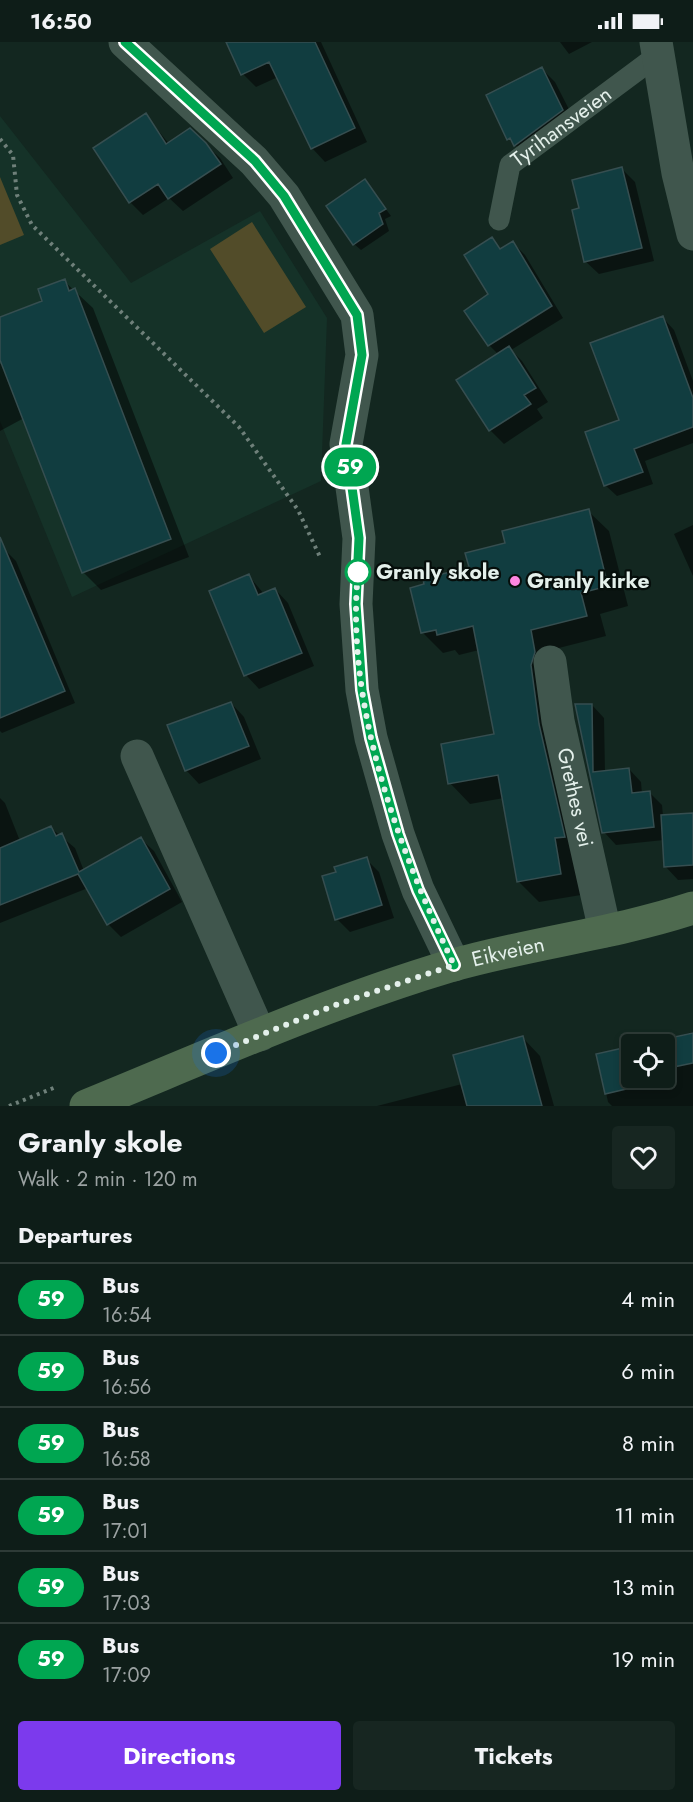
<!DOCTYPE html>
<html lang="en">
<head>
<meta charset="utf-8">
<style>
	body { margin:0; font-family:Jost,sans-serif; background:#172621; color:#f1f3f6; height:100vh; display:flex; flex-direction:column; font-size:22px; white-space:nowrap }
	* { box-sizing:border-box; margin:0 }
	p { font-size:20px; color:#9ba2a2 }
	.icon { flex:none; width:33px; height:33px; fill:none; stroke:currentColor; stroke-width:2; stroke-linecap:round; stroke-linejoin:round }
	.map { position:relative; height:1064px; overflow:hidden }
	.details { display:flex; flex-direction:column; background:#0e1d18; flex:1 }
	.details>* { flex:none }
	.badge { padding:0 12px; border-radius:20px; font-size:21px; line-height:39px }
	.tools { position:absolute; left:621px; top:992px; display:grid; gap:12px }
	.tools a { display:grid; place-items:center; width:54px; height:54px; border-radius:6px; background:#0e1d18; box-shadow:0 3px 9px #0003,0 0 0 2px #2e3b37; font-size:30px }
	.you { position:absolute; width:30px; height:30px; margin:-15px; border:4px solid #fff; border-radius:50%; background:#1a73e8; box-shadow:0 0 0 9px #1a73e833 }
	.map>.badge { position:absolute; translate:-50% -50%; box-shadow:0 0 0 3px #fff }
	h2 { padding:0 18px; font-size:22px; line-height:54px }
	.round { display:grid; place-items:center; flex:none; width:63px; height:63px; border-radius:6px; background:#172621 }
	.overview { display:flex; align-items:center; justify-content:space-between; height:102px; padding:0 18px }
	h1 { font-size:28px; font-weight:700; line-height:45px }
	.cta { display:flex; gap:12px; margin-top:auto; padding:12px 18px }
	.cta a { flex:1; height:69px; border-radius:6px; background:#7c3aed; color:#fff; font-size:24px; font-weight:700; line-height:69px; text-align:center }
	.cta a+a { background:#172621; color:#f1f3f6 }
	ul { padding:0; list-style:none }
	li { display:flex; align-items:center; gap:18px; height:72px; padding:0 18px; border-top:2px solid #2e3b37 }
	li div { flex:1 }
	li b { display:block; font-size:22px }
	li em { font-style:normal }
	li .badge { min-width:66px; font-weight:700; text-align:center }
	.status { display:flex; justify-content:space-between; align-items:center; height:42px; padding:0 30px; background:#0e1d18; direction:ltr }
	.status svg { height:16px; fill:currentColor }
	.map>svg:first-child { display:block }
	.built { fill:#153228 }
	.green { fill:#524c29 }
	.shadow { fill:#0007 }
	.building { fill:#113d40; stroke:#364e50; stroke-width:1.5 }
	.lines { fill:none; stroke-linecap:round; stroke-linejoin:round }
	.path { stroke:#6f807a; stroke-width:4; stroke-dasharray:3 4.5; stroke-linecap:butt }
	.service { stroke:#40564d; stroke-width:21 }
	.minor { stroke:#40564d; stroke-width:33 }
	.secondary { stroke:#4e6a4f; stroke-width:33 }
	.line-casing { stroke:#fff; stroke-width:14 }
	.line { stroke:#00a651; stroke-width:9 }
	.walk { stroke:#e4f0eb; stroke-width:6; stroke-dasharray:0 10.8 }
	.stop-dot { fill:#fff; stroke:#00a651; stroke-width:3 }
	.poi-dot { fill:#fd86e1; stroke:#060e0b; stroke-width:2 }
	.labels { text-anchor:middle; stroke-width:4.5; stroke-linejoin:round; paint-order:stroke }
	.street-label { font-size:21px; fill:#e4f0eb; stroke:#060e0b }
	.stop-label { font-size:21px; font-weight:bold; fill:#e4f0eb; stroke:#060e0b; text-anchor:start }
	.poi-label { font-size:21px; font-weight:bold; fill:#e4f0eb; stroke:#060e0b; text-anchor:start }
</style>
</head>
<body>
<div class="status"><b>16:50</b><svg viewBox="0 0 49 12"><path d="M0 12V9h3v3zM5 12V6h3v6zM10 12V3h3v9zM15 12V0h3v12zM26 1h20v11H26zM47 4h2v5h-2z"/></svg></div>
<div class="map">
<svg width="693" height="1064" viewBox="0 0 693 1064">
	<rect width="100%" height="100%" fill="#132720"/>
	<path class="built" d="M0,74L131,241L260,169L327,276L321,439L72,555L0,379Z"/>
	<path class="green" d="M0,135L24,193L0,203Z
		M252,180L306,265L264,291L210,207Z"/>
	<path class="shadow" d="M227,0H321L367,100L325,120L312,106L278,35L256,45L243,32Z
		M560,0H592L569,12Z
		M542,27L555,40L576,81L529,116L509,97Z
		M146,73L169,102H205L220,116L233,136L183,169L169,156L143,173L130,160Z
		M622,127L635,140L654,219L599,232L585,219L580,167Z
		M365,139L391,174L385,177L389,189L361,208L354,202Z
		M492,197L502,208L513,201L525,213L563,276L511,308L522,319L548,360L537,367L543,376L504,402L490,388L458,338L498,312L489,303Z
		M64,239L93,266L189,515L101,548L83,530L24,376L0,389V322L3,320L0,313V277L44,260Z
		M663,276L674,288L693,339V401L645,419L653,442L617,454L605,443L621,379Z
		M588,469L609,489L628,564L600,572L606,594L551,608L581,853L539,860L518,839L504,756L470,762L450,741L496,693L479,608L459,613L455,608L443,611L423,591L470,527L507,502Z
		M693,483V534L674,492Z
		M5,508L16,519L75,661L2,691L0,689V510Z
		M249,534L264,552L275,547L288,561L314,624L259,647L246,633Z
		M231,661L244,675L261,717L199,742L186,728Z
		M576,663H592L604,676L605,730L629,727L641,740L642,752L650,751L662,763L663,774L693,773V837L678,838L665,824L664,798L616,803L604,790Z
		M0,756L5,761L20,799L51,786L75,806L84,829L141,797L154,809L182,860L121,895L108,882L88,846L0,881Z
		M366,817L379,830L394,876L350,890L337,877V831Z
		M693,990V1064H612L608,1060L598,1013L632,1035H664V1002H645Z
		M523,996L540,1014L554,1064H377L462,1042Z"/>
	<path class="building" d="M226,0H315L355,86L311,107L269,20L241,33Z
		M542,25L563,68L514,104L510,96L507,98L486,53Z
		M146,71L166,102L190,86L206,101L221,122L168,157L158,142L129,161L93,106Z
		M622,125L642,206L584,220L572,168L579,166L572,138Z
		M365,137L386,167L379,171L383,182L353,203L326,164Z
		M492,195L500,207L513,199L552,264L488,304L464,269L488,252L464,213Z
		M65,237L69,249L75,246L171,497L82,531L0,318V275L42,259L38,247Z
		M663,274L693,356V385L634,407L643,430L604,444L585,390L619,378L590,301Z
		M509,304L536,346L524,353L531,362L489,389L456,338Z
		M589,467L608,544L581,551L587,574L531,588L535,610L531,623L539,682L565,795L555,796L561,832L517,840L498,733L448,742L441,702L494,692L473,584L437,593L436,588L421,591L410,546L424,542L423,537L469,525L465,511L505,501L502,489Z
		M0,495L65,649L0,676Z
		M249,532L258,553L275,546L302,611L244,634L209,549Z
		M231,660L249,704L185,729L167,683Z
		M575,662H592L593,730L629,726L632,751L650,749L654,785L602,791Z
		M693,771V823L664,825L661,773Z
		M51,784L56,794L62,791L79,830L141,795L170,847L107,883L78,832L0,863V806Z
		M367,815L382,863L335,878L322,834L336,830L334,825Z
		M693,991V1021L664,1027V1002H642Z
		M523,994L542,1064H467L453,1013Z
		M632,1004V1035L635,1045L605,1052L596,1012Z"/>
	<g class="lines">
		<path class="path" d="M0,97L13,113L17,153L32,183L239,385L298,468L321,517
			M9,1064L56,1045"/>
		<path class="service" id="s1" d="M499,178L510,123L658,13"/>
		<g class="minor">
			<path d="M125,0L254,119L284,154L357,273L362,313L346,402L359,496L356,562L362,648L371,696L398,792L418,848L454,923"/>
			<path d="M656,0L678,131L693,192"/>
			<path id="s2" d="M550,620L558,679L605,889"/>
			<path d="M137,714L260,993"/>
		</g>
		<path class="secondary" id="s3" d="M86,1064C206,1015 326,961 450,924C530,901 614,892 693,866"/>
	</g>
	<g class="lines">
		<g class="line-casing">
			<path id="line" d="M125,0L255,119L284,154L357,273L362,313L346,402L359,496L356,562L362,648L371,696L398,792L418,848L454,923"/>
		</g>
		<use href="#line" class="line"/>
		<path class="walk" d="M216,1011L338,962L454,923C398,806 345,662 358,530"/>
	</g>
	<circle class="stop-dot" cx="358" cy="530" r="12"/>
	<circle class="poi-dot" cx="515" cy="539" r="6"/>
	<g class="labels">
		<g class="street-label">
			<text dy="7" stroke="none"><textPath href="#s1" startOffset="120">Tyrihansveien</textPath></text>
			<text dy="7" stroke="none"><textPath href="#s2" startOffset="138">Grethes vei</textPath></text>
			<text dy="7" stroke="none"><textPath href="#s3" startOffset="450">Eikveien</textPath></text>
		</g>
		<g class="stop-label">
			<text x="376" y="537">Granly skole</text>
		</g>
		<g class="poi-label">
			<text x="527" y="546">Granly kirke</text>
		</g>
	</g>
</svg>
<div class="tools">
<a><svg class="icon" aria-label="locate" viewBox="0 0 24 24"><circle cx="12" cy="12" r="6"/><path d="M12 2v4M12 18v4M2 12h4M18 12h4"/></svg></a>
</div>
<div class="you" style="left:216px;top:1011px"></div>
<b class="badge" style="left:350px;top:425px;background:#00a651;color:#fff">59</b>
</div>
<section class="details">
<div class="overview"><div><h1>Granly skole</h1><p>Walk · 2 min · 120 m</p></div><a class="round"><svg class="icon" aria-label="heart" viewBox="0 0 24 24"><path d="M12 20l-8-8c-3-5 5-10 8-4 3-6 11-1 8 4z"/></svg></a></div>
<h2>Departures</h2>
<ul>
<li><span class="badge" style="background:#00a651;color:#fff">59</span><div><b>Bus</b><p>16:54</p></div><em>4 min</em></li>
<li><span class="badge" style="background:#00a651;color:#fff">59</span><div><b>Bus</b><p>16:56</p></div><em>6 min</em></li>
<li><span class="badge" style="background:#00a651;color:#fff">59</span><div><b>Bus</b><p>16:58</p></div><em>8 min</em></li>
<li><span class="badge" style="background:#00a651;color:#fff">59</span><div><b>Bus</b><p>17:01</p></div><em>11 min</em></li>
<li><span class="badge" style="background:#00a651;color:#fff">59</span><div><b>Bus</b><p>17:03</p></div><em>13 min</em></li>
<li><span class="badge" style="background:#00a651;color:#fff">59</span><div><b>Bus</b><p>17:09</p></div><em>19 min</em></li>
</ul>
<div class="cta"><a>Directions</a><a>Tickets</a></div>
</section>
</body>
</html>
